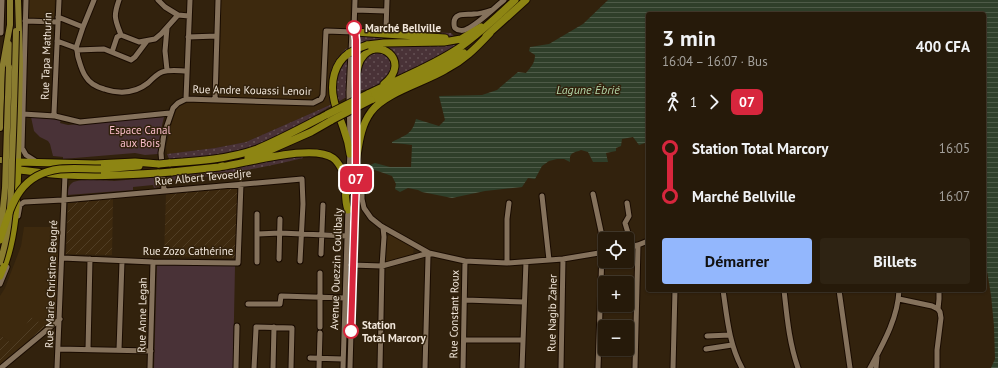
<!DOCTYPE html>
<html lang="fr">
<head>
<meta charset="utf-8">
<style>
	body { margin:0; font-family:"PT Sans",sans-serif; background:#2e2313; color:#f1f3f6; height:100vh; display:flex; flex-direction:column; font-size:15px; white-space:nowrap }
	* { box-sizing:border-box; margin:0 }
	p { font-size:13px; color:#a4a19c }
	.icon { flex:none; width:22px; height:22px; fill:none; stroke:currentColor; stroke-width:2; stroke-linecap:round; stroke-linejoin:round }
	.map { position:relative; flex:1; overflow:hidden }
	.panel { position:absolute; left:646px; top:12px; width:340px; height:280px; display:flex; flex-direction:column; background:#261a0a; border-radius:4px; box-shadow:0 1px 3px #0004,0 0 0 1px #42382b }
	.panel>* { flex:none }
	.badge { padding:0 8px; border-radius:6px; font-size:14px; line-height:26px }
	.fabs { position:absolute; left:598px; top:232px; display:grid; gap:8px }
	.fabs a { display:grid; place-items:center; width:36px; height:36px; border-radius:4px; background:#261a0a; box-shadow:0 1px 3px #0004,0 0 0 1px #42382b; font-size:20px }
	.map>.badge { position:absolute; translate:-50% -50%; box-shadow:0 0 0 2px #fff }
	.legs { display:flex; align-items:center; gap:6px; height:44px; padding:0 16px; font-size:13px }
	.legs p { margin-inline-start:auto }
	.head { display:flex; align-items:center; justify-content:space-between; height:68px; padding:0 16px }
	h1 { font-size:22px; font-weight:700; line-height:30px }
	.cta { display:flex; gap:8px; margin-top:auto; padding:8px 16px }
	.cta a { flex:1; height:46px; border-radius:4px; background:#93b7fd; color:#111; font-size:16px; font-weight:700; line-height:46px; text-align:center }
	.cta a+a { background:#2e2313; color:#f1f3f6 }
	ul { padding:0 16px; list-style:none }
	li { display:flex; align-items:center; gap:14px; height:48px; font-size:15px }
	li i { display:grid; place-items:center; width:6px; height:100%; margin:0 5px; background:currentColor }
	li i::after { content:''; width:10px; height:10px; margin:-5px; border:3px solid; border-radius:50%; background:#261a0a }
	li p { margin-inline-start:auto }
	li:first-child i { background:linear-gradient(#0000 50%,currentColor 0) }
	li:last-child i { background:linear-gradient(currentColor 50%,#0000 0) }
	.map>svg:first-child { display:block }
	.built { fill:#3d290e }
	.industrial { fill:url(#industrial-furrows) }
	.grass { fill:url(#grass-dots) }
	.green { fill:#493237 }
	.water { fill:url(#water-rules) }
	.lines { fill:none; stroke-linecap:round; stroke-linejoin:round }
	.minor-casing { stroke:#190b00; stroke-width:7 }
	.major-casing { stroke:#190b00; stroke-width:8 }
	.highway-casing { stroke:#190b00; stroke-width:9 }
	.minor { stroke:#85725c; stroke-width:5 }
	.major { stroke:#8a7d30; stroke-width:6 }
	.highway { stroke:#8d8513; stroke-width:7 }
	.major-bridge-casing { stroke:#190b00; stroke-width:8; stroke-linecap:butt }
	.highway-bridge-casing { stroke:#190b00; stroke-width:9; stroke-linecap:butt }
	.major-bridge { stroke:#8a7d30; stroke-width:6 }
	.highway-bridge { stroke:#8d8513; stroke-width:7 }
	.line-1-casing { stroke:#fff; stroke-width:9 }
	.line-1 { stroke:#d7263d; stroke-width:6 }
	.stop-1-dot { fill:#fff; stroke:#d7263d; stroke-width:2 }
	.labels { text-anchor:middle; stroke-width:3; stroke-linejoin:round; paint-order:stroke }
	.stop-label { font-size:11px; font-weight:bold; fill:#f1e6da; stroke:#32220d; text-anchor:start }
	.street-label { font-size:11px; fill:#f1e6da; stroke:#32220d }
	.park-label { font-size:11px; fill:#fabdca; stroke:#32220d }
	.water-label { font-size:12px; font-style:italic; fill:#b2d6a9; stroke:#32220d }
</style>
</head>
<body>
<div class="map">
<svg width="998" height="368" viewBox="0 0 998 368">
	<defs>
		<pattern id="industrial-furrows" width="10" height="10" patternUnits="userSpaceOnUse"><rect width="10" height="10" fill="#3d290e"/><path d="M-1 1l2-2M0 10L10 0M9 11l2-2" fill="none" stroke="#503e25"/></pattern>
		<pattern id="grass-dots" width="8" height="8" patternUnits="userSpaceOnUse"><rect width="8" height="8" fill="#493237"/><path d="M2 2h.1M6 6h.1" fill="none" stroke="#645053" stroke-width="1.8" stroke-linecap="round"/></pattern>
		<pattern id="water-rules" width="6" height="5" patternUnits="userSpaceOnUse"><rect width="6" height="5" fill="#2f3f2a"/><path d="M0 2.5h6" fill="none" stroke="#4e5b48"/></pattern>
	</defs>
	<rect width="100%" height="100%" fill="#32220d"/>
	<path class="built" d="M29,0H55L54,20H28Z
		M221,0H351L349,47L329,75L330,105L246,142L215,148L167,154L166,147L173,118L178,105L187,101L219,102Z
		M24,227H61L57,316L47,327L11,343L0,335V296L5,288L21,246Z
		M392,234L414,247L413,255L385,263L386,237Z"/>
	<path class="industrial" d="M235,188L239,189L236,258L164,256L166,194Z
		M113,199L112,255L66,254L68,203Z
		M31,317L47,327L0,366V335L11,343L14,340L16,341Z"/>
	<path class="grass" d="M350,29L451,33L461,43C449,52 435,58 422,65C403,75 380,88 358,91C324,108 293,132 257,146C229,156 198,158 170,161L167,154L215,148L246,142L330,105C329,87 326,73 338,57C341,53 345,49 349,47Z
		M302,154L303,158C258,169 213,177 167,181V177L220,171Z"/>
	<path class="green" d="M31,117L61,120L60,123L68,125L164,117L160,134L158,154L145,155L135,153L63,159V157L53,156L50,144L48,141L40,137L34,131Z
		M161,177C162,185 162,186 154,188L153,185L133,187V190L68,195C68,191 68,186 72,183C79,178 105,181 114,181C130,180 145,178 161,177Z
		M157,264L235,266L233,368H154Z"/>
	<path class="water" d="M608,0H998V368H991L995,359L994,326L991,295L984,253V14H648V142L639,145L633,137L622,139L621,146L616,148V151L606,153L608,162H593L588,152L581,150C574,153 569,152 570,162L564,159H557L549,161L542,166L535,179L528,178L522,187L485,191L452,198L422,192L418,190L408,188L400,192L395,189L396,184L392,176L372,169L370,165L375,163L390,167H411L412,145L404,144L392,143V142C405,135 412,135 416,119L439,126L445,120L439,96L482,95L497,90L518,72L526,73C531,67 535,63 535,55L529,51L530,47L549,44L583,24Z"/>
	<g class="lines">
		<g class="minor-casing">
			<path id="minor" d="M26,0L22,148L26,155L37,162
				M59,0L54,113L55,116L80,122L170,113
				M94,0L83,27L76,48C78,51 77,54 78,57C80,64 82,72 86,77C90,84 97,87 104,89C119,94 134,94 148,83C152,79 157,74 162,72C170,69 180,71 187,71
				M119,0C113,17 115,19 121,35L139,42L155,39L161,34L178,15
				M158,0L165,7L178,15L189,16
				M355,10L386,11
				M492,10C486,12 480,14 474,14C466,15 454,12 454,23C454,25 454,27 455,28C458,31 464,31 467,29C478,24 494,8 504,0
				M58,17L83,27
				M25,21L57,22
				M167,28L165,51L167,70
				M386,29L387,0
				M1,33L2,0
				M188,37L217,36
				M57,41L76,48
				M355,48L356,146
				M77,50L104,49L131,60L135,57L147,41
				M112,52L117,37L121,35
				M186,99L190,0
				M215,100L218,0
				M23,114L55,116
				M350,143L349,92L352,32L354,28L355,0
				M356,177L362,188V199L364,208L371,218L381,226L429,253L465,261L507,263L563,259L605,252
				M164,190L161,153L164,134L173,108L178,103L186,99L313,103L321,99L323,95L326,31L354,32
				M348,193L350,151
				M593,194L605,250
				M542,196L549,260
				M627,203L629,216L625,223L632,246
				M18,216L20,205L24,202L63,200L302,179L303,204L300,261
				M258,234L280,233L347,236
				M627,247L638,245L648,241
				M321,254L323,205
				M62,258L153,262L238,263L241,184
				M279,259L280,219
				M257,262V214
				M507,263V219L509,203
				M351,265L382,266L429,253
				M0,284L7,267
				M723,290C727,317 729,344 742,368
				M784,290C787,317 789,342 798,368
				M839,290L850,368
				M899,299L932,306L938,309L940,312L941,318L937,350V368
				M465,300L524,302
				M248,304H280L281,296L345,298
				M938,309L939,299V290
				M320,327V273
				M707,336L730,335
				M464,340H523
				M58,349L151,351
				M88,349L90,259
				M706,349L732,345
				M119,350L122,261
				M310,358L343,359
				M1,368L60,319
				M57,368L65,175
				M150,368L153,262
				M236,368L237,326
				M254,368L256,329V327L292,328L291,368
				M273,368L274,327
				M319,368L320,333
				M343,368L348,207
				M350,368L356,158
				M380,368L382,266L384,237L383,227
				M425,368L428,257L429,253
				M463,368L465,261
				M522,368L526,262
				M561,368L563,259
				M598,368L602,253
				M635,368L638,245
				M673,368L675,290
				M870,368C883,344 898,318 899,290
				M876,368L877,357"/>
		</g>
		<g class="major-casing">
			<path id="major" d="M9,67V44
				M0,128L2,70L10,25V0
				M0,160L18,162L20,63L18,0"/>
		</g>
		<g class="highway-casing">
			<path id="highway" d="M355,32L445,38
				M486,36L526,0
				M367,45L384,43L444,42L461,39L481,27
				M349,53C334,63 330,83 334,100C336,110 341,120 344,130C347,138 349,146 350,154
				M356,76C357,71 358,64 361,59C377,34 413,61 384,84
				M368,94C398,79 431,67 459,48C479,34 497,17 515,0
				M371,100L441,66L464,53
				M248,158L259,155L311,132L332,120
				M356,162C359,145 360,127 371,112C384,93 425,82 445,70C464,60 475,49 490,33
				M169,163C199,161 229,159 257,149C281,139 305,126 328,114
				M219,167C246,164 312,143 333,158C337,161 340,166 342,170C348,183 343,197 348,210
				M101,169L139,166
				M18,170C34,171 50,175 67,175C98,177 128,175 159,173
				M171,172L219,167L223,166
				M0,276C16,241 17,200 18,162L95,164L135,162L159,164"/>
		</g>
		<use href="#minor" class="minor"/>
		<use href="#major" class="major"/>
		<use href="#highway" class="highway"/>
		<g class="major-bridge-casing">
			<path id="major-bridge" d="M1,229L5,188L9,67
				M0,262C11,229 11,194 12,160C14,117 15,74 16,31"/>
		</g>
		<g class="highway-bridge-casing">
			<path id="highway-bridge" d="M349,53L359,48L367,45
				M328,114L368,94
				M332,120L371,100
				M159,164L169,163
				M159,173L171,172
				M0,240C11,206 18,174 60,169C73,168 87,169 101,169"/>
		</g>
		<use href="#major-bridge" class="major-bridge"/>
		<use href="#highway-bridge" class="highway-bridge"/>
	</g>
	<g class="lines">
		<g class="line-1-casing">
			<path id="line-1" d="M351,331L356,176V40L355,32L354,28"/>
		</g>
		<use href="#line-1" class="line-1"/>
	</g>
	<g class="stop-1-dot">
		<circle cx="354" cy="28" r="7"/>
		<circle cx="351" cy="331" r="7"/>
	</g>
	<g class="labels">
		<g class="stop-label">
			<text x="365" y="32">Marché Bellville</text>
			<text x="362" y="329">Station<tspan x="362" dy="13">Total Marcory</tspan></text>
		</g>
		<g class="street-label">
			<text transform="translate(46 56) rotate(-88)" y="4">Rue Tapa Mathurin</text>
			<text transform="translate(252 90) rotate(1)" y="4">Rue Andre Kouassi Lenoir</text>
			<text transform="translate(203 177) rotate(-5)" y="4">Rue Albert Tevoedjre</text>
			<text x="188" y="255">Rue Zozo Cathérine</text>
			<text transform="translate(336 269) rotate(-88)" y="4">Avenue Ouezzin Coulibaly</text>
			<text transform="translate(51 284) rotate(-88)" y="4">Rue Marie Christine Beugré</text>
			<text transform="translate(552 313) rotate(-89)" y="4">Rue Nagib Zaher</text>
			<text transform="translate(454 314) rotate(-89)" y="4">Rue Constant Roux</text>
			<text transform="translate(142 315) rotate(-89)" y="4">Rue Anne Legah</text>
		</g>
		<g class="park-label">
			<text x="140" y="134">Espace Canal<tspan x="140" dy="13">aux Bois</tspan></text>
		</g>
		<g class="water-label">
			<text x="588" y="94">Lagune Ébrié</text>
		</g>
	</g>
</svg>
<div class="fabs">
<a><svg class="icon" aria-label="locate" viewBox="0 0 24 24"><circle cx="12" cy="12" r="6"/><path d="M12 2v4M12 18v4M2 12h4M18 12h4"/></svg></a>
<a>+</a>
<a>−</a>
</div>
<b class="badge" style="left:356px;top:179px;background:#d7263d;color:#fff">07</b>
<section class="panel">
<div class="head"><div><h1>3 min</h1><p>16:04 – 16:07 · Bus</p></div><b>400 CFA</b></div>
<div class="legs"><svg class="icon" aria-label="walk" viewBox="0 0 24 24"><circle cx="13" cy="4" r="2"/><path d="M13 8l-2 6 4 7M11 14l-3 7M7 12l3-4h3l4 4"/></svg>1<svg class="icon" aria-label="forward" viewBox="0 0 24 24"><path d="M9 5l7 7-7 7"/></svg><b class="badge" style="background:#d7263d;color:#fff">07</b></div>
<ul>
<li><i style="color:#d7263d"></i><b>Station Total Marcory</b><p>16:05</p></li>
<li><i style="color:#d7263d"></i><b>Marché Bellville</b><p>16:07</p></li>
</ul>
<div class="cta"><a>Démarrer</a><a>Billets</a></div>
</section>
</div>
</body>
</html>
